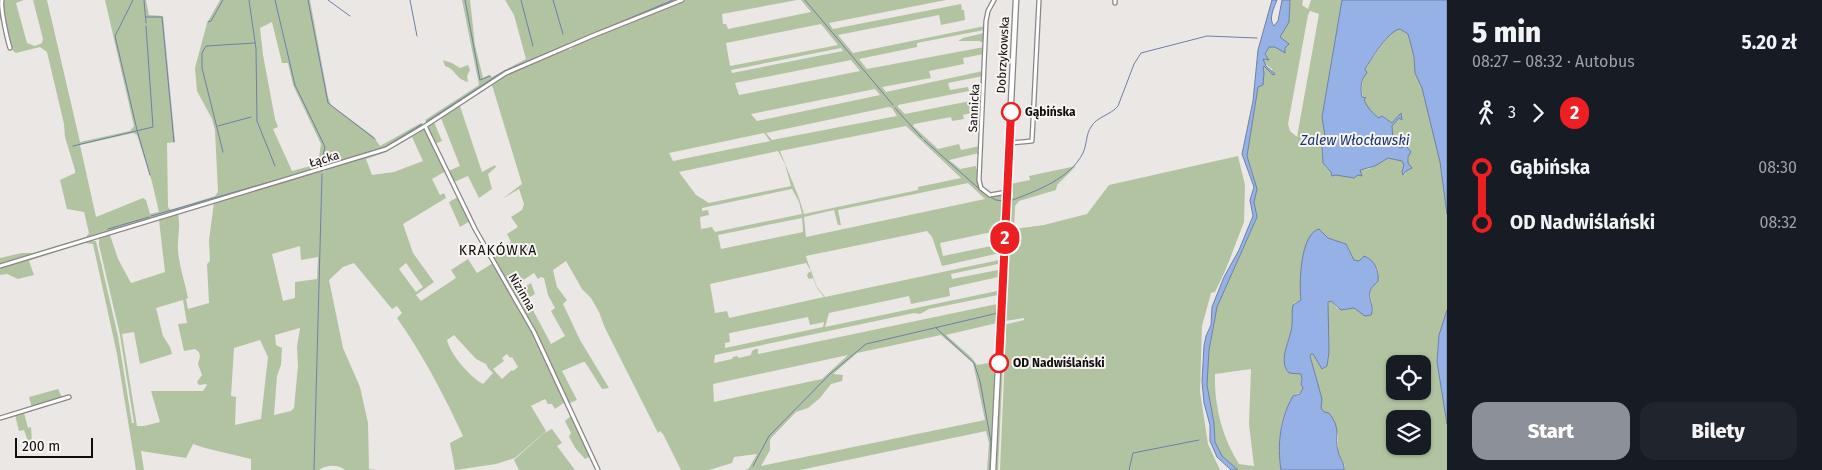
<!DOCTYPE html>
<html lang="pl">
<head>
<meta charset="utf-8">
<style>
	body { margin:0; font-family:"Fira Sans",sans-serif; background:#20242c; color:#f1f3f6; height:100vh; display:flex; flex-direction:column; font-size:19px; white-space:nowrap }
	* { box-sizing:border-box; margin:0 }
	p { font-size:16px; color:#9ea1a6 }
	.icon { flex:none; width:28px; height:28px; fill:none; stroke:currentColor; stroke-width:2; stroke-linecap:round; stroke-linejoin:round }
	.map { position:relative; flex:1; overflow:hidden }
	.side { display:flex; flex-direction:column; background:#171b24; width:375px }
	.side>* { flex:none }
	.badge { padding:0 10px; border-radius:16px; font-size:18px; line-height:32px }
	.tools { position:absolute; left:1386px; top:355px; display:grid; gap:10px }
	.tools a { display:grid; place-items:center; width:45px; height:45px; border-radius:10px; background:#171b24; box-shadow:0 1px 4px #0004; font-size:25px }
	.scale { position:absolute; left:15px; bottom:12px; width:78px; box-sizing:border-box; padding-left:5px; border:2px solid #0f0e0d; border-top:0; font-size:14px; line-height:18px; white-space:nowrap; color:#0f0e0d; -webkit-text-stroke:4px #f7f4f2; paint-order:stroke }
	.map>.badge { position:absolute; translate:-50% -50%; box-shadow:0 0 0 2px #fff }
	.legs { display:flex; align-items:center; gap:8px; height:55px; padding:0 25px; font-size:16px }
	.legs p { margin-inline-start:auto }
	.headline { display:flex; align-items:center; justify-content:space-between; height:85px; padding:0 25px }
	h1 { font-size:28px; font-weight:800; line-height:38px }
	.action { display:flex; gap:10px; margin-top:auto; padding:10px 25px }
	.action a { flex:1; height:58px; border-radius:15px; background:#8c9099; color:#fff; font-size:20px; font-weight:800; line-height:58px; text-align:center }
	.action a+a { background:#20242c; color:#f1f3f6 }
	ul { padding:0 25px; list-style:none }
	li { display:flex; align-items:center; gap:18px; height:55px; font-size:19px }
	li i { display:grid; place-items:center; width:8px; height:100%; margin:0 6px; background:currentColor }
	li i::after { content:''; width:12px; height:12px; margin:-6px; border:4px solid; border-radius:50%; background:#171b24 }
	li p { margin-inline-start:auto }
	li:first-child i { background:linear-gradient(#0000 50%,currentColor 0) }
	li:last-child i { background:linear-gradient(currentColor 50%,#0000 0) }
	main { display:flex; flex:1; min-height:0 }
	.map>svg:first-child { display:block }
	.green { fill:#b2c3a2; fill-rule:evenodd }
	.water { fill:#96b1e6; stroke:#6e80a5 }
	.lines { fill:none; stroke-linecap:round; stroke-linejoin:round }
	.stream { stroke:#6e80a5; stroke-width:1 }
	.minor-casing { stroke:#898685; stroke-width:5.5 }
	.secondary-casing { stroke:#898685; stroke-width:7 }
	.minor { stroke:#fff; stroke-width:3 }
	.secondary { stroke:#fff; stroke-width:4.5 }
	.line-1-casing { stroke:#fff; stroke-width:11 }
	.line-1 { stroke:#ee1f23; stroke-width:8 }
	.stop-1-dot { fill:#fff; stroke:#ee1f23; stroke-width:2.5 }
	.labels { text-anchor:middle; stroke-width:4; stroke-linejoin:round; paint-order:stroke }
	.street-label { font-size:12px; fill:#0f0e0d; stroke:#f7f4f2 }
	.stop-label { font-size:12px; font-weight:bold; fill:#0f0e0d; stroke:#f7f4f2; text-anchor:start }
	.water-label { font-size:14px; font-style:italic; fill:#183572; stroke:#f7f4f2 }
	.neighbourhood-label { font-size:14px; letter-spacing:1px; fill:#0f0e0d; stroke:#f7f4f2 }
</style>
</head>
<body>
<main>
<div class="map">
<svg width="1447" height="470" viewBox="0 0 1447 470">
	<rect width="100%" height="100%" fill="#eae7e5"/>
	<path class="green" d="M0,0H24L16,3L27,43L35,46L42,43L43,39L33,0H47L80,142L130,131L134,126L105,0H146L149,15L163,16L175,142L167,143L168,207L171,210L215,196L218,192L215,130L212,119L197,91L195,68L207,23L220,0H310L328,97L331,105L373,136L380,146L421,123L423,126L382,149L0,265V258L22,253H33L86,237L89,233L84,212L67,209L60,180L75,173V170L65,137L64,124L47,52L40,47L16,53L13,51L4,18L0,19ZM272,22L282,63H288L293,85L321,144L318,164L292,171L273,129L278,127L275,119L263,55L260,28ZM133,133L137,135L152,182L159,212L150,214L146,200L143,198L96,217L80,145Z
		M462,0H470L475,45L483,78L489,75L492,77L526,59L514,15L505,0H679L583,38L508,71L427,123L425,120L479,85Z
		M685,0H797L722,14L723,24H726L728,29L811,12L801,0H946L829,23L833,29L961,4L962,10H964L965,20L941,25L939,15L838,35L853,53L985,26L984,43L979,41H958L963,38L984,33V30L917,43V47L859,59L867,69L984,47V54L963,58L964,64L929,71L931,78L882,87L886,92L983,71V76L948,83L950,90L968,87L969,91L898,105V107L905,114L980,99V111L963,115L964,119L952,121L951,117L914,124L913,126L938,149L959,144L961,150L980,146L979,153L949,160L960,169L976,166V169H978L977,178L980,188L992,196L1005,194L1004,213H1002L1004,214L1001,272L999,273L1001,274L998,319H997L998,321C998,334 997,348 995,361C994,367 997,372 995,376H996L991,463L992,470H987L989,443L986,431L800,470H746L749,468L757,454L734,457L732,463L709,470H681L663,434L660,431L658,433L605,328L599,312L591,298L582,289L566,261L553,270L557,287L567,300L563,304L580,340L609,388L602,389L585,362H583L562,371L577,400L568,404L535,331L511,289L520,284L523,288L531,283L535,294L527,299L551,344L565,336L551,311L555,308L548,295L544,278L541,277L538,279L534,273L511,288L491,254V252L492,254L511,242L507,234L518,227L511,217L522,210L524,204L519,189L502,199L522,184L492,85L460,106L482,172L495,165L496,167L488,174L492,189L479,198L468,176L454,182L448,171L460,166L441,118L434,122L442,141L435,144L428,126L505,75L567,48L570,50L574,46L592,38ZM821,24L838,45L730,66L726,43ZM841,48L843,51L732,73L731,70ZM851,60L860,71L739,95L735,83ZM875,89L880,95L757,121L751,114ZM889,107L892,108L897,116L772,140L766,133ZM906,126L961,178L918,187V190L804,214L799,198L780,151ZM764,133L770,141L673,161L669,153ZM778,151L785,164L791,186L709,203L696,195L679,172ZM968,183L985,199L806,237L804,217L834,210L838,225H841L838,210ZM792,189L799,202L802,214L715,232L712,227L701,229L700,217L709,215L708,210L702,211V208ZM802,218L803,232L721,249L718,235ZM1001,230V244L943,256L940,243ZM927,231L932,237L942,266L1000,253L999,260L825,297L817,287L807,260L806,256ZM806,263L811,271L808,273L807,276L809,279L813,278L817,288L824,297L729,318L727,311L715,313L710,284ZM998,264V270L952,279L951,274ZM998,277L997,291L825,327L829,313L909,296L911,304L950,296L949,288ZM998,295L997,304L758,354V349H755L752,351L751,355L739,358L737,356L733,357L732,359L714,363L715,355L914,313L920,314L929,309ZM808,317L810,325L824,322L823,327L725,348V343L730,342L729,334L730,333ZM997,323L994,362L977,365L972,358L946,335ZM941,335L973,363L985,420L761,466L770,450V440L772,437L796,412L808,408L820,398L831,384L842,381L843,375L833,374L857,353ZM848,355L822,379L714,402L713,384Z
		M1290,0H1303L1302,5L1308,9L1311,0H1342L1322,117C1323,123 1326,130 1325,136C1324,140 1323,144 1322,148C1320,170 1334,176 1354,178L1360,173V170L1369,169L1388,158L1402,161L1404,165L1402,172L1405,175C1407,168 1407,156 1411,152L1406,146C1393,152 1389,135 1393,125C1395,119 1400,119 1401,112L1397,120L1392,123L1382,117L1379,118C1358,103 1359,85 1368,64L1387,38L1395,29H1400L1408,34L1410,41L1414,57L1415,73L1422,88L1440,162L1447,214V310L1439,335L1437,362L1447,424V470H1344L1345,466L1338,453V435L1321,408L1322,399L1310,356L1311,354H1313L1322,369L1327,366L1329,352L1328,302L1331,301L1337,308L1345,310L1352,307L1373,311L1370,292C1376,276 1387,273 1367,257L1362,258L1359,261L1354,260L1348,247L1344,243L1328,238L1321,230L1302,268L1301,300L1294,303C1292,312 1294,319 1292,327C1290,340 1278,361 1289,373L1301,374L1303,388L1300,393L1296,394C1279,413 1277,446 1281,470H1238L1222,456L1215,442L1214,423L1207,385L1209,350L1217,307L1257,217L1254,202L1256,192L1254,178L1247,156L1258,87L1263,85V67L1264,66L1273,75L1272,69L1263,62V59L1267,57L1265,54L1269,47H1275L1284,52L1280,37L1289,22ZM1310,11L1319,14L1297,137L1290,131L1288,124L1308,15ZM1395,364H1422V391H1395ZM1251,369L1249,424L1254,466L1239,464C1222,437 1214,406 1215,374ZM1395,419H1422V446H1395Z
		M443,60L452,63L460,68L468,65L470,70L467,76L468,82C454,78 457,70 445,66Z
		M424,127L446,171L432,179L440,195L444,193L446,198L403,224L413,253L434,282L416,295L421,301L456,278L451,270L468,259L477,273L493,263L533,332L565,402L555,409L552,404H548L545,399L531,406L546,431L515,458L496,464L455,470L450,443L463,436C444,395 423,355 397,318L402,313L397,306L392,309L354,263L343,267L329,280L343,348L360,387L368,423L369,469L377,470H345C338,464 326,465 319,470H251V459L205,448L193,444L186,458L141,451L144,470H136L117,354L93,244L85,243L31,260L29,261L34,275L18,279L7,274L0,275V268L87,241H96L118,336L132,423H134L120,335L99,245V238L110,235L118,259L131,283L165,272L159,220L178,214C181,228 177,238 178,250C179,266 185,282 188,298L186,299L188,309L209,303L207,264L210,261L209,240L214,203L319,171L323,170L324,172L327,169L383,151ZM412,137L423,161L394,172L372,175L366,159L386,152ZM300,246L301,260L318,257L317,279L295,282V298L283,301L272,254ZM406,263L423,287L416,292L399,269ZM183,300L187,323L178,324L184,351L195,349L199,352L200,357L198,364L202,375L197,382L199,385L206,384L207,385L203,391H151L160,422L144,426H137L122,334L134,332L140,364L172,354L170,347L163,336L156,308ZM300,328L297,347L298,366L294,408L291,411L274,415L277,376L281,365L282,348L276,345L275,335ZM454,335L476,359L486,364L488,368L493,373L483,384C470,377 450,354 447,340ZM260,340L268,357L261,419L235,425L236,397L231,396L234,348ZM507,354L510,358L512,357L518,367L513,371L512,370L502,379L493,369L504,361L502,358Z
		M1238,156L1245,185L1244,222L1226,269L1215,292L1211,293L1202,326L1200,392L1208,444L1220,470H1000L1006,330L1003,325L1024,320V318L1005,321L1003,319L1009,194L1010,192L1009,198H1013V189H1009L1010,184L1030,180L1029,176L1076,166L1057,185L1056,190L1019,201L1015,206L1014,229L1044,225L1087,214L1109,185Z
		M458,197L470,221L460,227L449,202Z
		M1003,340H1004L998,470H995Z
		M58,389L62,397L70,396L32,408L29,397Z
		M24,413L28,428L31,427L32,443L29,444L24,430L19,431L15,415Z
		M572,415L591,456L585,459L576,449L569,437L571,433L565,421Z
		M552,429L562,443L557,446L575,470H519L514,460L544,433Z"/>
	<path class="water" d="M1272,0H1277C1274,8 1268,19 1274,26L1278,21L1282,0H1290L1289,22L1280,37L1289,44L1285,48V53L1275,47H1269L1265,54L1269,60L1263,59L1266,66L1275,74L1273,75L1264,66L1263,67L1264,73L1263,85L1258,87L1247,156L1257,189L1254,202L1257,217L1217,307L1209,350L1207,385L1214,423L1215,442L1222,456L1238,470H1231L1217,457L1210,441V425L1204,403L1202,381L1204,346L1206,336L1211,325L1212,307L1224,277L1239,250L1253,216L1250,200L1254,187L1242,154L1253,101L1258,50Z
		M1342,0H1447V214L1440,162L1422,88L1415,73L1414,57L1410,41L1408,34L1400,29C1389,30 1371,59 1365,69L1367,73C1361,78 1360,88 1362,97L1366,98L1364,100C1368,108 1372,113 1379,118L1382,116L1392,123L1401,113L1402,120L1399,118L1392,126L1393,142L1400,148L1406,146L1411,152L1408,157V163L1412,168L1406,171L1403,175L1402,172L1404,165L1402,161L1388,158L1375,166L1360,170L1362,176L1358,175L1354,178L1336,175L1332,176L1331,172L1323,163L1322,146L1325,136L1322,117Z
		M1319,229L1328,238L1346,244L1354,260L1359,261L1364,256C1375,260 1379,270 1378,281C1376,284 1371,287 1370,291C1368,300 1375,307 1371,315L1365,316L1354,308L1341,310L1331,301L1328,302L1329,352L1327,366L1322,369L1313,354H1311L1310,356L1322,399L1321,408L1324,412L1329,413C1342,430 1334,435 1338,451C1339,458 1345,463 1344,470H1281C1277,444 1280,419 1293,396L1300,394L1303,388L1301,384L1302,379L1301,374L1289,373C1277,360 1291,340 1292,325C1293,318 1291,312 1293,305L1301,300C1299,284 1300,234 1319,229Z
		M1447,310V424L1437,362L1439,335Z"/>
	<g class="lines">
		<path class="stream" d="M133,0L115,36L137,130L150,175
			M144,0L146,23
			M249,0L256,49L257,121L275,166
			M275,0L295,85L325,147L320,167
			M308,0L328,103L375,139
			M328,0L350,16
			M410,0L417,36
			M465,0L480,80L490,76
			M521,0L533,46
			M553,0L563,34
			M805,0L893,105
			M146,17H162L174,142
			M208,22L211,21L223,0
			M895,108L922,138
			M426,122L504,71L673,0
			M218,126L251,117
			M924,140L985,194L996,200L1003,201
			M73,146L153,127L146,26
			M223,152L202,68V53L206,46L255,43
			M284,178L385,147L422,124
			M151,216L280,179
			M108,229L149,217
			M1006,311L1010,201C1036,191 1070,179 1083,153C1087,144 1086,134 1091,127C1096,117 1111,115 1118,106L1134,64L1141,53L1207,36L1257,38
			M936,328L974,363L980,381L991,442L990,470
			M753,466L769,436L830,374L866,344L998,313
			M314,470L322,174
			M1129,470L1133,453L1199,440"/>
		<g class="minor-casing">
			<path id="minor" d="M2,0C0,7 7,38 10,48
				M994,0L988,11L986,21L979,180L981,188L990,195L1007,192
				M1115,0V3
				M425,126L475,229L534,332L598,470
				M1009,143L1032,141L1039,0
				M0,266L386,149L425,126L506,73L592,36L682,0
				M0,418L69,397"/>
		</g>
		<g class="secondary-casing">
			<path id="secondary" d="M993,470L1016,0"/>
		</g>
		<use href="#minor" class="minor"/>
		<use href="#secondary" class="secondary"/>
	</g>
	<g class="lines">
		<g class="line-1-casing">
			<path id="line-1" d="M999,363L1011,112"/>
		</g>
		<use href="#line-1" class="line-1"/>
	</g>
	<g class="stop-1-dot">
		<circle cx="1011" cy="112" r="9"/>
		<circle cx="999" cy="363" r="9"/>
	</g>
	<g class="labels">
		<g class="street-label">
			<text transform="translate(1003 55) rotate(-87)" y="4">Dobrzykowska</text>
			<text transform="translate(974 108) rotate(-87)" y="4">Sannicka</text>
			<text transform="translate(324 159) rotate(-17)" y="4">Łącka</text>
			<text transform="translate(522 292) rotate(60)" y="4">Nizinna</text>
		</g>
		<g class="stop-label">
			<text x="1025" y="116">Gąbińska</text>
			<text x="1013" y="367">OD Nadwiślański</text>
		</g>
		<g class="water-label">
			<text x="1355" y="145">Zalew Włocławski</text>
		</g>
		<g class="neighbourhood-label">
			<text x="498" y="255">KRAKÓWKA</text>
		</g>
	</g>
</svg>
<div class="tools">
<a><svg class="icon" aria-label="locate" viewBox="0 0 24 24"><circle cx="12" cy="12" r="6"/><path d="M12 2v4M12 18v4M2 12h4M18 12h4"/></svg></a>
<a><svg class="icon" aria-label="layers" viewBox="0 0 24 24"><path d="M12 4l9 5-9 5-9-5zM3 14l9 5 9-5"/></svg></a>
</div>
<div class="scale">200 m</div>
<b class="badge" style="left:1005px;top:238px;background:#ee1f23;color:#fff">2</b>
</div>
<section class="side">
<div class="headline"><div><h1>5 min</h1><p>08:27 – 08:32 · Autobus</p></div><b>5.20 zł</b></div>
<div class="legs"><svg class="icon" aria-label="walk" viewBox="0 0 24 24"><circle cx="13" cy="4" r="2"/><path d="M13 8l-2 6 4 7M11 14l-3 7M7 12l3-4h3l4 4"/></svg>3<svg class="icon" aria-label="forward" viewBox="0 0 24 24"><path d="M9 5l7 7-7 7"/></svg><b class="badge" style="background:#ee1f23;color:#fff">2</b></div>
<ul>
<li><i style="color:#ee1f23"></i><b>Gąbińska</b><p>08:30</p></li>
<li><i style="color:#ee1f23"></i><b>OD Nadwiślański</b><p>08:32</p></li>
</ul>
<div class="action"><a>Start</a><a>Bilety</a></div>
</section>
</main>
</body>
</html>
